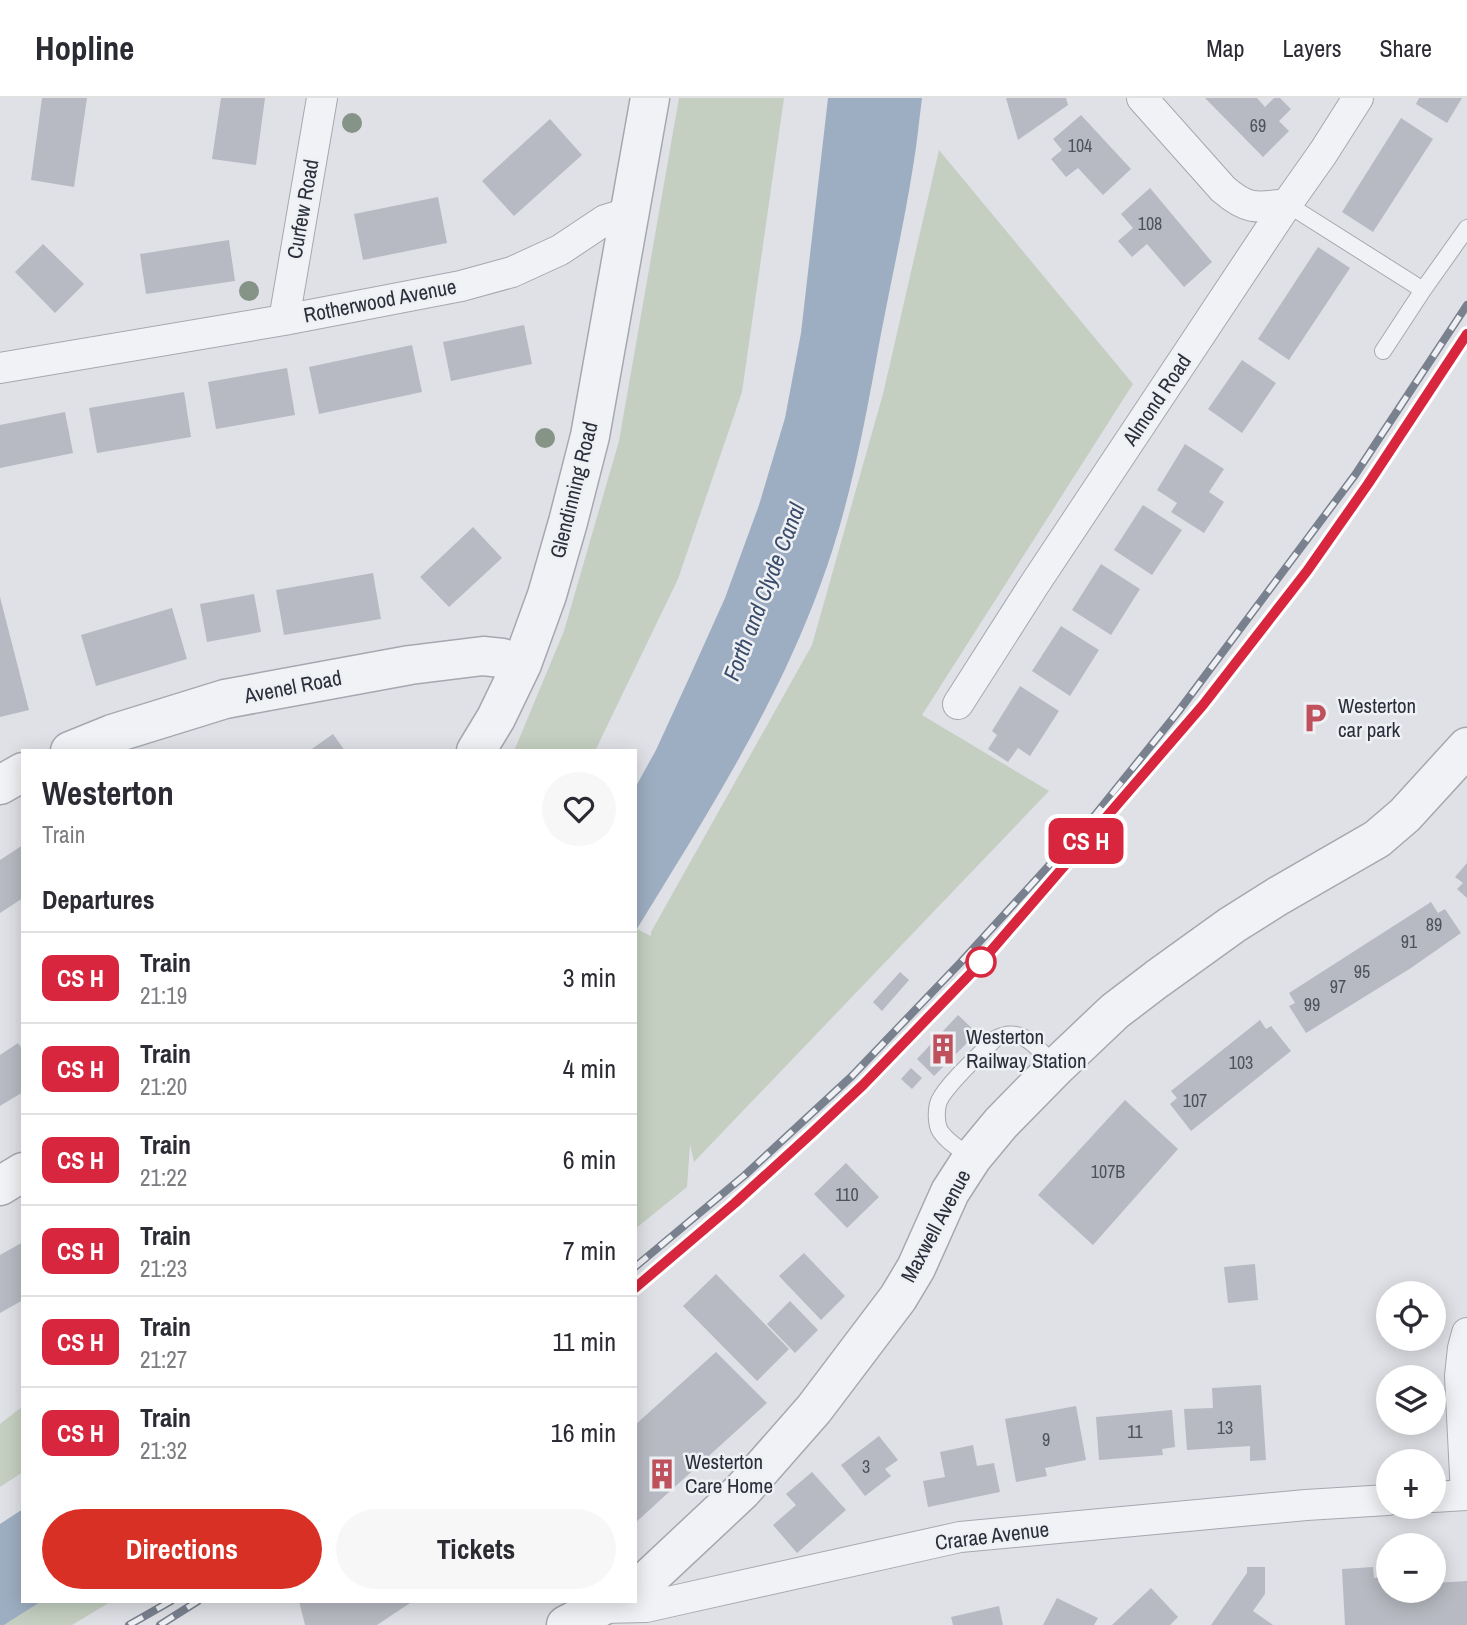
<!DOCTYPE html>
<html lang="en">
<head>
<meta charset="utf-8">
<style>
	body { margin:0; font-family:"Archivo Narrow",sans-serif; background:#f7f7f7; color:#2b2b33; height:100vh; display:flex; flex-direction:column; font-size:26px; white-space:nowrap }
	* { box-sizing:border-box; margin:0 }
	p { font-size:23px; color:#7c7c81 }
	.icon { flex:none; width:38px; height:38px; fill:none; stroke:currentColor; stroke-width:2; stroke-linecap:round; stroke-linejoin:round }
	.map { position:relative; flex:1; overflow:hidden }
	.sheet { position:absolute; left:21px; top:651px; width:616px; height:854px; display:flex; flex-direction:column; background:#fff; border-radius:0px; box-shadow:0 4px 18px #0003 }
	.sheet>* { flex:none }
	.badge { padding:0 14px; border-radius:10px; font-size:24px; line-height:46px }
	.buttons { position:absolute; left:1376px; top:1183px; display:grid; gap:14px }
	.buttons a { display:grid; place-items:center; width:70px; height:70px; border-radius:50%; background:#fff; box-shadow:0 4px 18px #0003; font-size:35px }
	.map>.badge { position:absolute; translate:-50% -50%; box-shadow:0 0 0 4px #fff }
	h2 { padding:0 21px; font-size:26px; line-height:63px }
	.round { display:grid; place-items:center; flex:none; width:74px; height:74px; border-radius:37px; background:#f7f7f7 }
	.head { display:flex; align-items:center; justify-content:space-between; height:119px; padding:0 21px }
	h1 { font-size:33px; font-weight:800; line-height:52px }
	.primary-button { display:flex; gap:14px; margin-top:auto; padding:14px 21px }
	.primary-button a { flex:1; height:80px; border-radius:42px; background:#d93025; color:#fff; font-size:28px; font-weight:800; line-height:80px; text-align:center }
	.primary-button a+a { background:#f7f7f7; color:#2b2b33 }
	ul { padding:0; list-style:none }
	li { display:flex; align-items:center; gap:21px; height:91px; padding:0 21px; border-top:2px solid #e1e1e2 }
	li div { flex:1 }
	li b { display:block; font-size:26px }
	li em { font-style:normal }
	li .badge { min-width:77px; font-weight:700; text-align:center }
	header { display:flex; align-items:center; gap:42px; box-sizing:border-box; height:98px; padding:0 35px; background:#fff; border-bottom:2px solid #e1e1e2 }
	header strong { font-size:33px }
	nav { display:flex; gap:38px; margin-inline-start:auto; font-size:24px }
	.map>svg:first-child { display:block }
	.green { fill:#c4cfc1 }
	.water { fill:#9eaec2 }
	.building { fill:#b7bac2 }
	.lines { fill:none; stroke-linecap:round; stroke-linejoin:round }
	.service-casing { stroke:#a5a8af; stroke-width:18 }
	.minor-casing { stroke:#a5a8af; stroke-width:32 }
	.tertiary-casing { stroke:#a5a8af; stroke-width:41 }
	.service { stroke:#f1f2f5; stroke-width:16 }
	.minor { stroke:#f1f2f5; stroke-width:30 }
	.tertiary { stroke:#f1f2f5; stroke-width:38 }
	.rail-casing { stroke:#7a818e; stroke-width:8 }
	.rail { stroke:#eef0f4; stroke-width:5; stroke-dasharray:16; stroke-linecap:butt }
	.tree { fill:#869487 }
	.line-casing { stroke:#fff; stroke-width:16 }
	.line { stroke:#d7263d; stroke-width:10 }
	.stop-dot { fill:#fff; stroke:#d7263d; stroke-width:3.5 }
	.labels { text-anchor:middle; stroke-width:5; stroke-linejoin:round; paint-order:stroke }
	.number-label { font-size:18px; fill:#4d525d }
	.street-label { font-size:21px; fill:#2a2f3b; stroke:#eef0f4 }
	.poi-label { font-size:21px; fill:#2a2f3b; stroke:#eef0f4; text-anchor:start }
	.water-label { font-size:23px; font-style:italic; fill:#394c6a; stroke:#eef0f4 }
</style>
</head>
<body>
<header>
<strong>Hopline</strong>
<nav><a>Map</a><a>Layers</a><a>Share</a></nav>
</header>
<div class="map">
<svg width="1467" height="1527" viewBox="0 0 1467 1527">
	<rect width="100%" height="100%" fill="#dfe1e6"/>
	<path class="green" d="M679,0H784L742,294L678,481L595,653H514L564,533L619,343Z
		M939,52L1133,286L922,617L1049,693L694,1064L690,1046L687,1089L635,1131V834L637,831L651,838V834L812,547L883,296Z
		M23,1308V1374L0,1389V1326Z
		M42,1503H112L72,1527H4Z"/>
	<path class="water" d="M828,0H922C919,23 917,46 913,69C904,126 891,183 880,241C865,324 850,408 820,488C775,611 703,723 635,834V690L656,652L689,580L725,500L759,407L785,320L801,235Z
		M23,1411V1503H42L4,1527H0V1426Z"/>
	<path class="building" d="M42,0H87L74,89L31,82Z
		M221,0H265L256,67L212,61Z
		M1006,0H1066L1068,7L1018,42Z
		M1205,0H1257L1265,9L1274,0H1280L1291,11L1279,23L1289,33L1263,59Z
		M1419,0H1462L1447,25L1416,6Z
		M1081,17L1131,71L1103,97L1078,70L1066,79L1051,61L1062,52L1053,41Z
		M1401,20L1433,41L1373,134L1342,114Z
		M550,21L582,57L514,118L482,83Z
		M1150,90L1212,164L1184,189L1147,146L1132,159L1118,143L1133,130L1121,116Z
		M438,99L447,145L363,162L354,116Z
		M229,142L235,183L146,196L140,156Z
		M43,146L84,186L55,215L15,174Z
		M1318,149L1350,170L1289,262L1258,241Z
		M524,227L532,266L451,283L443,244Z
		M412,247L422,294L319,316L309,269Z
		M1242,262L1276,285L1242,335L1208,311Z
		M287,270L295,317L216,331L208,284Z
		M184,294L191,339L97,355L89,310Z
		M65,314L73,355L0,370V327Z
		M1185,346L1224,371L1209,394L1224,404L1204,435L1171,414L1177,405L1157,392Z
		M1143,407L1182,432L1152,477L1114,452Z
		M473,429L502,460L449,509L420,479Z
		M1101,466L1140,491L1111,537L1072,512Z
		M373,475L381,521L284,537L276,492Z
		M254,496L261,534L207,544L200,506Z
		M0,499L29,612L0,619Z
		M172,510L187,561L96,588L81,537Z
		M1061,528L1099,552L1070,598L1032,573Z
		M1020,588L1059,613L1030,658L1018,650L1008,664L988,651L997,637L992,633Z
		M333,636L345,653H309Z
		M23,747V800L0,815V762Z
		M1467,765V800L1457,791L1463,785L1455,779Z
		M1431,804L1438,815L1445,811L1461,835L1411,870L1306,935L1289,908L1295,905L1289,895Z
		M900,874L909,882L882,913L873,904Z
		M958,917L977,935L934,978L917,961Z
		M1260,922L1266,931L1271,928L1291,953L1191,1033L1170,1006L1177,1000L1171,993Z
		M18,945L23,952V994L0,1008V957Z
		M911,970L922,980L912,991L901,981Z
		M1125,1002L1178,1051L1093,1147L1038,1097Z
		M846,1065L879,1099L847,1130L814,1096Z
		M23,1144V1202L0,1215V1157Z
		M804,1155L845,1198L821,1222L779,1178Z
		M1255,1166L1258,1202L1228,1205L1224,1169Z
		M716,1176L789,1251L757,1283L683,1208Z
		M790,1203L818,1232L795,1255L767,1226Z
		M716,1254L767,1305L635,1425V1327Z
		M1261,1287L1266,1362L1250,1363V1348L1187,1352L1184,1311L1213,1310L1212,1290Z
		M1076,1308L1086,1362L1045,1370L1047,1378L1016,1384L1005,1321Z
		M1172,1312L1175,1349L1162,1351L1163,1357L1099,1362L1096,1319Z
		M879,1338L898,1362L885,1371L891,1378L865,1398L841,1367Z
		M973,1347L977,1368L994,1365L1000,1394L928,1409L923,1383L945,1379L940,1354Z
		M812,1374L846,1412L797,1455L773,1427L796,1407L786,1396Z
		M1247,1469H1265V1496L1253,1513L1273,1527H1211L1247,1475Z
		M1373,1469L1374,1480L1388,1479V1493H1433V1485L1467,1483V1527H1345L1342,1471Z
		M1151,1490L1178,1519L1170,1527H1112Z
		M1057,1500L1098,1520L1094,1527H1043Z
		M299,1503H413L377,1527H305Z
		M999,1508L1003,1527H953L951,1519Z"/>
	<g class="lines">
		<g class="service-casing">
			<path id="service" d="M1287,106L1423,192
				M1383,253L1423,192L1467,130
				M972,1060C962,1052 945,1043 939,1031C936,1023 936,1011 939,1003C947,986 980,956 995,941C1022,926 1038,951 1056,969"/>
		</g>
		<g class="minor-casing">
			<path id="minor" d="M1142,0L1223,91C1247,112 1256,110 1287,106
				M284,222L322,0
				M0,270L284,222L461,188L512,174L560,152L605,122L618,118L630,117
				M958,606L1034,487L1287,106L1323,55L1358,0
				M1466,1397L1460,1278L1463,1250L1467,1235
				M1433,1399L1467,1397
				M601,1510L646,1509L960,1439L1306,1407L1388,1402"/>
		</g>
		<g class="tertiary-casing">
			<path id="tertiary" d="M70,653L112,636L225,601L410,567L483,558L502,560L522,566
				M476,653L496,620L522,566L547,497L568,424L590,338L650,0
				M0,687L23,674
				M0,1088L23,1074
				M635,1489L646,1483L742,1393L814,1311L898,1200L916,1170L950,1094L972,1060L1001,1025L1056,969L1115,913L1157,881L1232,827L1278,798L1377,741L1405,717L1467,649
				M566,1527L612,1503"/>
		</g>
		<use href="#service" class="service"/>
		<use href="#minor" class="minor"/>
		<use href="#tertiary" class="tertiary"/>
		<g class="rail-casing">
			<path id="rail" d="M635,1169L745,1077L852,978L961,864L1095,717L1178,614L1355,377L1467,207
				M635,1190L780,1065L863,987L977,869L1203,607L1307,473L1368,386L1467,236
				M129,1527L171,1503
				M160,1527L198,1503"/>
		</g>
		<use href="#rail" class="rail"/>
	</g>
	<g class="tree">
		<circle cx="352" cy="25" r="10"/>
		<circle cx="249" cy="193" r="10"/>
		<circle cx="545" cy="340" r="10"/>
	</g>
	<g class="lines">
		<g class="line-casing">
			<path id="line" d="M635,1190L735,1105L813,1034L863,987L977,869L1203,607L1307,473L1368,386L1467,236"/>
		</g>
		<use href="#line" class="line"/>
	</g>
	<defs>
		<g id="parking-bare" transform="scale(2.415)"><path d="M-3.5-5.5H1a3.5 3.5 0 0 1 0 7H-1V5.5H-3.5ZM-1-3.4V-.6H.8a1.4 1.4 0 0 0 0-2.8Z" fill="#be515c" stroke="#eef0f4" stroke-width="2.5" paint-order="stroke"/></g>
		<g id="building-bare" transform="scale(2.415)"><path d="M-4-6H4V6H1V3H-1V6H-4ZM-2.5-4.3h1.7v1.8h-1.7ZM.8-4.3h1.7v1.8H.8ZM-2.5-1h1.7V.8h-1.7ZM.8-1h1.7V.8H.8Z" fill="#be515c" stroke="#eef0f4" stroke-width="2.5" paint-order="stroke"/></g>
	</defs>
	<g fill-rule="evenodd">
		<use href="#parking-bare" x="1315" y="620"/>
		<use href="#building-bare" x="943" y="951"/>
		<use href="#building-bare" x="662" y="1376"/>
	</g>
	<circle class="stop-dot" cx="981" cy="864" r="14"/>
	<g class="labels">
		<g class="number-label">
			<text x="1258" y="34">69</text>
			<text x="1080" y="54">104</text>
			<text x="1150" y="132">108</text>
			<text x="1434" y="833">89</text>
			<text x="1409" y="850">91</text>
			<text x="1362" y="880">95</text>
			<text x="1338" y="895">97</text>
			<text x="1312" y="913">99</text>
			<text x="1241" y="971">103</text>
			<text x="1195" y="1009">107</text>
			<text x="1108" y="1080">107B</text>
			<text x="847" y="1103">110</text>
			<text x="1225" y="1336">13</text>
			<text x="1135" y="1340">11</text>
			<text x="1046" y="1348">9</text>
			<text x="866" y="1375">3</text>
		</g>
		<g class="street-label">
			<text transform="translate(303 111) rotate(-80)" y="7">Curfew Road</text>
			<text transform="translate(380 203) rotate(-11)" y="7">Rotherwood Avenue</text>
			<text transform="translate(1157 302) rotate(-56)" y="7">Almond Road</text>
			<text transform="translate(574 392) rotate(-76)" y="7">Glendinning Road</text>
			<text transform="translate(293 589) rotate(-11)" y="7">Avenel Road</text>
			<text transform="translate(936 1128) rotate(-62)" y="7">Maxwell Avenue</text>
			<text transform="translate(992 1438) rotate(-7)" y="7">Crarae Avenue</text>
		</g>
		<g class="poi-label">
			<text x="1338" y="615">Westerton<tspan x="1338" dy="24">car park</tspan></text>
			<text x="966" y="946">Westerton<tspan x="966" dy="24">Railway Station</tspan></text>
			<text x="685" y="1371">Westerton<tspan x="685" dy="24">Care Home</tspan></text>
		</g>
		<g class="water-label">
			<text transform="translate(764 494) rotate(-69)" y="8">Forth and Clyde Canal</text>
		</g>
	</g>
</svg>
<div class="buttons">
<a><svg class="icon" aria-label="locate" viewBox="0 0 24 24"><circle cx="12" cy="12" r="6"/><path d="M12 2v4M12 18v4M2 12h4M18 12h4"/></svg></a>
<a><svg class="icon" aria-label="layers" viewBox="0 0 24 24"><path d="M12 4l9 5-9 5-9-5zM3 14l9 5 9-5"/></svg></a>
<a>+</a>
<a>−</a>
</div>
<b class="badge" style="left:1086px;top:743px;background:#d7263d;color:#fff">CS H</b>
<section class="sheet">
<div class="head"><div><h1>Westerton</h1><p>Train</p></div><a class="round"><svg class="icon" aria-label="heart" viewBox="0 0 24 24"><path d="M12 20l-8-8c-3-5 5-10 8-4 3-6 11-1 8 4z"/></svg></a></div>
<h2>Departures</h2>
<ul>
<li><span class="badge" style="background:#d7263d;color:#fff">CS H</span><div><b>Train</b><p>21:19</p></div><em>3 min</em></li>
<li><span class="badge" style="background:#d7263d;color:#fff">CS H</span><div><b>Train</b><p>21:20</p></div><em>4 min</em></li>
<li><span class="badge" style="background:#d7263d;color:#fff">CS H</span><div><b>Train</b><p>21:22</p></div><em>6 min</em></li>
<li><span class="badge" style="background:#d7263d;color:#fff">CS H</span><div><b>Train</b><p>21:23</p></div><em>7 min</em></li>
<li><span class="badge" style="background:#d7263d;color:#fff">CS H</span><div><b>Train</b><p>21:27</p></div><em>11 min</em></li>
<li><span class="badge" style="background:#d7263d;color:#fff">CS H</span><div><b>Train</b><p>21:32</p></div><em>16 min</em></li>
</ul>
<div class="primary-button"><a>Directions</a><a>Tickets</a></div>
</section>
</div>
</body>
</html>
